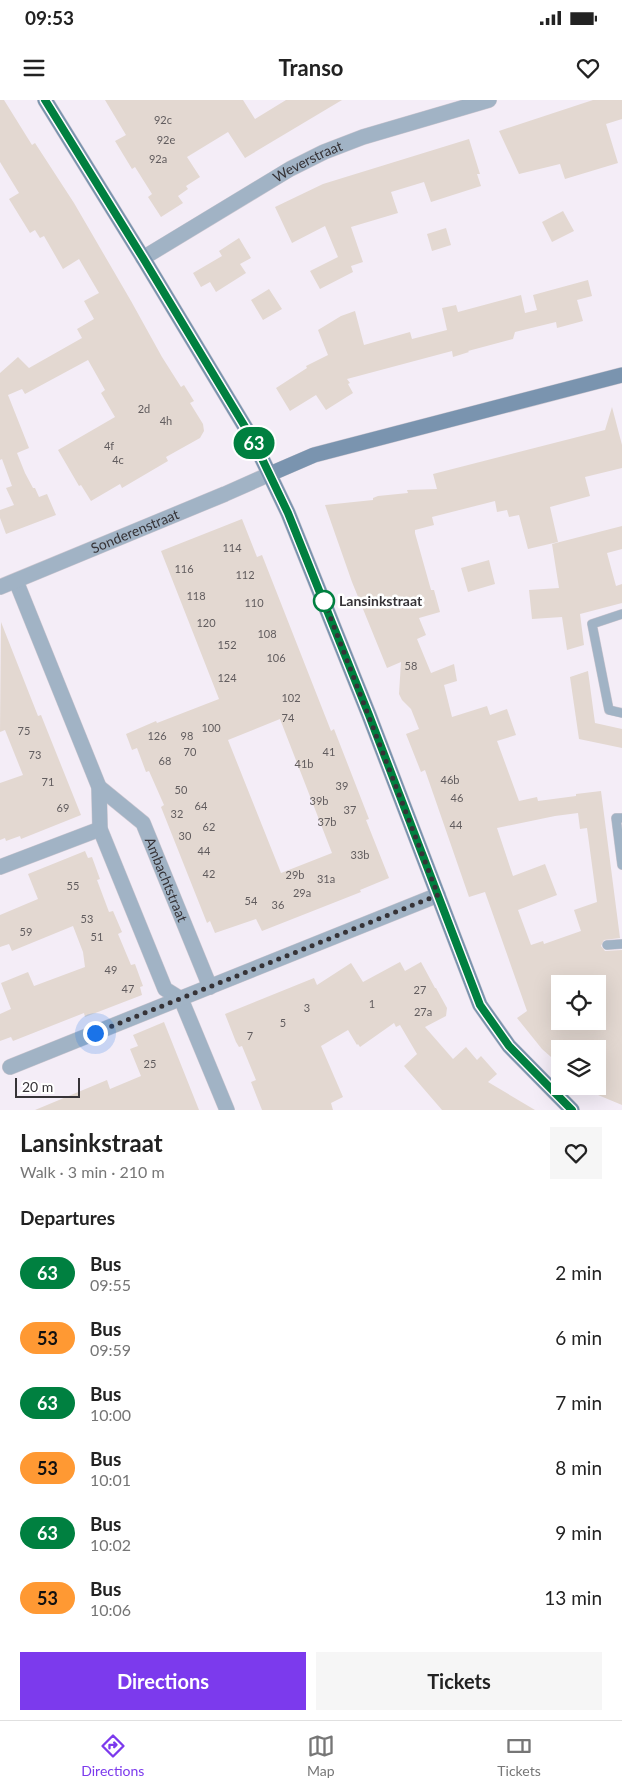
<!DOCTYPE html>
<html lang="en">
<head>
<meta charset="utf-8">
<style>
	body { margin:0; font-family:Lato,sans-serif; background:#f6f6f6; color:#222; height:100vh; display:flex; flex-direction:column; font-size:19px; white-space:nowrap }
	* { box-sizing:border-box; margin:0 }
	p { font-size:16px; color:#767676 }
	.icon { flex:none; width:28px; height:28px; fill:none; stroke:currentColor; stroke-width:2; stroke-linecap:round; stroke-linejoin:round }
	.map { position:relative; height:1010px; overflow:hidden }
	.drawer { display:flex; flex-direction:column; background:#fff; flex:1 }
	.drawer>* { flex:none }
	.badge { padding:0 10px; border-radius:16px; font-size:18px; line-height:32px }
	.fabs { position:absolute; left:551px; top:875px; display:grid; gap:10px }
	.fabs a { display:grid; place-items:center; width:55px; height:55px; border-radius:0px; background:#fff; box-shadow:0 5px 20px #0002; font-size:25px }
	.scale { position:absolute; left:15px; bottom:12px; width:65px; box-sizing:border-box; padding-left:5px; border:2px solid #363337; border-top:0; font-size:14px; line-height:18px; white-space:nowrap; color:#363337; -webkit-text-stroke:4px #fff; paint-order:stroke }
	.you { position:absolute; width:25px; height:25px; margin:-12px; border:4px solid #fff; border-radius:50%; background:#1a73e8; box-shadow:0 0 0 8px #1a73e833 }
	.map>.badge { position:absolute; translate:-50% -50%; box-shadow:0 0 0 2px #fff }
	h2 { padding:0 20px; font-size:19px; line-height:45px }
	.round { display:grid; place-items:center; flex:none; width:52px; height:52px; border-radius:0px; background:#f6f6f6 }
	.overview { display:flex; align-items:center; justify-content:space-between; height:85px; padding:0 20px }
	h1 { font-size:24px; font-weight:700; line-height:38px }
	.cta { display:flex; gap:10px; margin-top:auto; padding:10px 20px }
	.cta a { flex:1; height:58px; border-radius:0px; background:#7c3aed; color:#fff; font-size:20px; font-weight:700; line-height:58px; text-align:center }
	.cta a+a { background:#f6f6f6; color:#222 }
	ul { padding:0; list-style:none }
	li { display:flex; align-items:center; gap:15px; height:65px; padding:0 20px }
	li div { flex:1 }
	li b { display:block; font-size:19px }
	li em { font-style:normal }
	li .badge { min-width:55px; font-weight:700; text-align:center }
	.status { display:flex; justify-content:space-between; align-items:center; height:35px; padding:0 25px; background:#fff; direction:ltr }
	.status svg { height:14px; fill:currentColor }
	header { display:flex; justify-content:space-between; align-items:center; height:65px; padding:0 20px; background:#fff; font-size:22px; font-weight:700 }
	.tabs { display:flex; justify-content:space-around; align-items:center; height:70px; border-top:1px solid #e0e0e0; background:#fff; font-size:14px; color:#767676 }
	.tabs a { display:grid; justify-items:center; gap:2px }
	.tabs .current { color:#7c3aed }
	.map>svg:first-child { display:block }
	.building { fill:#e3d8d1; fill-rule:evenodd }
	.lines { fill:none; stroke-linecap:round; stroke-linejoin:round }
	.lane-casing { stroke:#cec8d1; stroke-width:10 }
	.street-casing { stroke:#cec8d1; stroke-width:16 }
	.secondary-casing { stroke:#cec8d1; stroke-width:16 }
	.lane { stroke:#a1b3c5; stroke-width:9 }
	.street { stroke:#a1b3c5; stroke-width:15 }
	.secondary { stroke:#7a94af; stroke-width:15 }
	.line-casing { stroke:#fff; stroke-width:11 }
	.line { stroke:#008040; stroke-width:8 }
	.walk { stroke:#363337; stroke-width:5; stroke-dasharray:0 9 }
	.stop-dot { fill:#fff; stroke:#008040; stroke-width:2.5 }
	.labels { text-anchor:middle; stroke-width:5; stroke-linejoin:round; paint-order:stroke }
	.number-label { font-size:11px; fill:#615c5e }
	.street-label { font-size:14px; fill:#363337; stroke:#fff }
	.stop-label { font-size:14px; font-weight:bold; fill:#363337; stroke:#fff; text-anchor:start }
</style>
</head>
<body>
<div class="status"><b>09:53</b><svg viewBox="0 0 49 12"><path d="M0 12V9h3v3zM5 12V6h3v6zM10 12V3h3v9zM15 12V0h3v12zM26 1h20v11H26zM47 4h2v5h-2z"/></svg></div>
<header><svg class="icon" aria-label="menu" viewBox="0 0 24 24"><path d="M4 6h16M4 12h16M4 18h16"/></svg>Transo<svg class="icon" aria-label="heart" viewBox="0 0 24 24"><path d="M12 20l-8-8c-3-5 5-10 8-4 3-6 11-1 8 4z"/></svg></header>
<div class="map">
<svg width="622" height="1010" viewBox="0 0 622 1010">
	<rect width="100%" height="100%" fill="#f4edf7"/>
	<path class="building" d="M0,0H4L32,45L35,43L74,103L131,201L162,257L181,287L184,285L194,301L190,303L203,324L204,331L200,338L166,357L168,361L122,388L120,384L91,401L81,385L79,386L58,350L115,317L101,293L105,290L88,260L25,294L22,289L8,295L29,348L17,353L25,373L33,388H35L39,397L47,394L56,415L6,434L0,418V410L14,405L6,388L12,386L2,359L0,360V273L18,257L29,268L82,238L77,229L94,219L84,201L99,193L79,159L63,169L44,136L40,138L35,130L30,133L9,99L19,93L0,62Z
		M105,0H243L255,19L286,0H342L245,58L228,32L187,57L200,77L186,86L188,89L178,96L183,103L161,117L148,97L152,94L135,67L132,69L115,41L126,35Z
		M593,0H622V19L606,24L618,63L565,79L560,64L519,74L499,31Z
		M469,39L480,74H477L481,86L431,102L424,82L391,92L398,113L351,127L363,162L351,166L353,172L320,189L310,171L338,157L325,126L292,143L275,107L323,84Z
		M563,111L574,131L552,142L542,122Z
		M446,128L451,145L432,151L427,134Z
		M239,138L251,158L240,164L246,173L216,192L210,182L201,187L193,173L222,156L219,151Z
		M588,180L592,196L577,200L583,221L557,228L556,222L515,232L513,239L468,251L469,252L453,257L452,251L347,279L350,283L348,284L353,293L326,310L316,295L290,311L276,288L307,268L306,266L328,255L318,230L341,216L355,211L364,245L410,232L412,239L447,230L442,208L456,205L458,212L521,195L525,213L537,210L533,195Z
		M269,189L282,209L263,220L251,200Z
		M612,307L622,345V368L585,377L590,396L550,407L558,442L528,449L519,415L509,417L507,410L497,412L495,401L432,417L434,425L415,430V433L431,490H434L440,512L419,518L426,535L417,539L431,573L454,564L457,581L444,585L452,617L487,606L490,615L507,609L516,635L497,641L519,701L537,697L538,701L576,696V694L601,691L620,838L604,840L601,846L605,851L622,850V1005L598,995V949H560V965L542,949L517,918L527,911L485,792L469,797L425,670L421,672L406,634L419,629L411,609L402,600L399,594L401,562L387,568L352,482L325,405L373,400V398L378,396L408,393L407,390L437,389L433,374L605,330ZM578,713L580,729L587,728L597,802L574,810L581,831L544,844L543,841L531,845L518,810L557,795L545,764L513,776L497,728L555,716ZM560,884H598V921H560Z
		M242,419L257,457L262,455L331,631L334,629L369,719L366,720L389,778L360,790L361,792L262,831L256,819L215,833L210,821L207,823L161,707L164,705L149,671L146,672L137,648L132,650L126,634L156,621L157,623L219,599L161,451ZM280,619L332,753L281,773L228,640Z
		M622,426V449L607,453L616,486L622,484V503L580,514L584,545L567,550L562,517L532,519L529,490L559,488L552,444Z
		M489,460L495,484L468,492L461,468Z
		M1,522L38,616L41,615L81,715L21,739L20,736L6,741L5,738L0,740V683L23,675L5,630L0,632Z
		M588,571L595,623L622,629V648L579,639L570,577Z
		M85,751L88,758L92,757L100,779L97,780L109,812L113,811L122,832L118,834L131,865L135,864L143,886L140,887L142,895L85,917L84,913L13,941L11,937L0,941V914L11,909L1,883L28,872L34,886L85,867L83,852L73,826L12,851L9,844L0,847V815L38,799L28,774Z
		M400,862L405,871L421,862L435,888H436L447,908L446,916L425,927L453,959L466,947L477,960L481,956L497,974L488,982L535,1010H442L404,966L417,954L400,925L396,927L394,923L360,947L358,944L357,945L348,930L321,946L343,997L331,1003L333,1010H262L251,982L256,980L242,946L239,947L236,942L225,914L314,878L317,885L351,863L363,882Z
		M164,922L199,1010H35L107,980L110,989L141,976L130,949L138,946L133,935Z"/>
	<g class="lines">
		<g class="lane-casing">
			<path id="lane" d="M622,514L592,524L609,610L622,613
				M622,718H616L622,765
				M607,845L622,844"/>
		</g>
		<g class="street-casing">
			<g id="street">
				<path id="s1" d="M143,158L290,69L324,52L363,37L489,0"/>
				<path d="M16,481L99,687L100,729L165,889L181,899L227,1010"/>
				<path id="s2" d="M0,487L225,394L270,374"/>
				<path id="s3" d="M99,687L143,723L210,887"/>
				<path d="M0,767L100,729"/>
				<path d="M10,967L438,795"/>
			</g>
		</g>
		<g class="secondary-casing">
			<path id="secondary" d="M45,0L143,158L253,340L288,413L369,615L480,905L509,946L572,1010
				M270,374L314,355L622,275"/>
		</g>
		<use href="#lane" class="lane"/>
		<use href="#street" class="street"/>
		<use href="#secondary" class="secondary"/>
	</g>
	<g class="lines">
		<g class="line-casing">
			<path id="line" d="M45,0L143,158L253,340L288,413L369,615L480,905L509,946L572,1010"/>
		</g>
		<use href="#line" class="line"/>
		<path class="walk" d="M95,933L438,795L324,501"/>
	</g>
	<circle class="stop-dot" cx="324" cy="501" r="10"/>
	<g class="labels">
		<g class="number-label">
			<text x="163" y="24">92c</text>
			<text x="166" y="44">92e</text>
			<text x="158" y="63">92a</text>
			<text x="144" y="313">2d</text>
			<text x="166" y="325">4h</text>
			<text x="109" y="350">4f</text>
			<text x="118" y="364">4c</text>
			<text x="232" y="452">114</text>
			<text x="184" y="473">116</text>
			<text x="245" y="479">112</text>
			<text x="196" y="500">118</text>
			<text x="254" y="507">110</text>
			<text x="206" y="527">120</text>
			<text x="267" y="538">108</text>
			<text x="227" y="549">152</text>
			<text x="276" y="562">106</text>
			<text x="411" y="570">58</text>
			<text x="227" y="582">124</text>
			<text x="291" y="602">102</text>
			<text x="288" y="622">74</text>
			<text x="211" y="632">100</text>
			<text x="24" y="635">75</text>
			<text x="157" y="640">126</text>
			<text x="187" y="640">98</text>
			<text x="190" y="656">70</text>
			<text x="329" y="656">41</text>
			<text x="35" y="659">73</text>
			<text x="165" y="665">68</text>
			<text x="304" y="668">41b</text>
			<text x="450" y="684">46b</text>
			<text x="48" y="686">71</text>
			<text x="342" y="690">39</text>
			<text x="181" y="694">50</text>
			<text x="457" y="702">46</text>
			<text x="319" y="705">39b</text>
			<text x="201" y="710">64</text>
			<text x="63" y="712">69</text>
			<text x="350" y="714">37</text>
			<text x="177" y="718">32</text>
			<text x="327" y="726">37b</text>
			<text x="456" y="729">44</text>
			<text x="209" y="731">62</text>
			<text x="185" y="740">30</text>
			<text x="204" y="755">44</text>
			<text x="360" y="759">33b</text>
			<text x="209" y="778">42</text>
			<text x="295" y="779">29b</text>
			<text x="326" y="783">31a</text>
			<text x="73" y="790">55</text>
			<text x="302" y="797">29a</text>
			<text x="251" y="805">54</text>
			<text x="278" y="809">36</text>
			<text x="87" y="823">53</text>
			<text x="26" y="836">59</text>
			<text x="97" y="841">51</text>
			<text x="111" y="874">49</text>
			<text x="128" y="893">47</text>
			<text x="420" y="894">27</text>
			<text x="372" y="908">1</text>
			<text x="307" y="912">3</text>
			<text x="423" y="916">27a</text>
			<text x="283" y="927">5</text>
			<text x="250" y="940">7</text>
			<text x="150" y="968">25</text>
		</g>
		<g class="street-label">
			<text dy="5" stroke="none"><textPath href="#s1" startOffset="191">Weverstraat</textPath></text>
			<text dy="5" stroke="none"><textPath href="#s2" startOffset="146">Sonderenstraat</textPath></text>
			<text dy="5" stroke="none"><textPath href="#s3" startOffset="118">Ambachtstraat</textPath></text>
		</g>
		<g class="stop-label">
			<text x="339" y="506">Lansinkstraat</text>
		</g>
	</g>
</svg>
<div class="fabs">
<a><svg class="icon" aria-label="locate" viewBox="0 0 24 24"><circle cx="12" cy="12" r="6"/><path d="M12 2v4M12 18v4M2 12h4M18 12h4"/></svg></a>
<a><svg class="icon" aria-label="layers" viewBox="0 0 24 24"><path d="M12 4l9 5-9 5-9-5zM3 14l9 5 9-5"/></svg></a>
</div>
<div class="scale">20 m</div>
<div class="you" style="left:95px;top:933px"></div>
<b class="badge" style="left:254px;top:343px;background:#008040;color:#fff">63</b>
</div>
<section class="drawer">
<div class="overview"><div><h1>Lansinkstraat</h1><p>Walk · 3 min · 210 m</p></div><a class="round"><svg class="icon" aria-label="heart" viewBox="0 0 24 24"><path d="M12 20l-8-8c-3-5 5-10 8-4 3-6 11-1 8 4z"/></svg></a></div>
<h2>Departures</h2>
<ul>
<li><span class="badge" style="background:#008040;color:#fff">63</span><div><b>Bus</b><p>09:55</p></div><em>2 min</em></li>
<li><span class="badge" style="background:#f93;color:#111">53</span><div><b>Bus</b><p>09:59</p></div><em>6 min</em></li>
<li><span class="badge" style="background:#008040;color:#fff">63</span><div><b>Bus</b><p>10:00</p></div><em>7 min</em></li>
<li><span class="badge" style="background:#f93;color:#111">53</span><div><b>Bus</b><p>10:01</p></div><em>8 min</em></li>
<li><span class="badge" style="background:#008040;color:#fff">63</span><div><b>Bus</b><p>10:02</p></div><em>9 min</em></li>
<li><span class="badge" style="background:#f93;color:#111">53</span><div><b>Bus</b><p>10:06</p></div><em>13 min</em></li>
</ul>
<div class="cta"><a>Directions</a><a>Tickets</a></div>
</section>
<nav class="tabs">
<a class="current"><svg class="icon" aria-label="directions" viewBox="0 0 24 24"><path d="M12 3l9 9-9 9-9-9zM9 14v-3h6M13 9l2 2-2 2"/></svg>Directions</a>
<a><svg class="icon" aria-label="map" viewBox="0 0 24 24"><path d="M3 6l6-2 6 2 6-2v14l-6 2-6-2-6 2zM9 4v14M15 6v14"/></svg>Map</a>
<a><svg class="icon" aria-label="tickets" viewBox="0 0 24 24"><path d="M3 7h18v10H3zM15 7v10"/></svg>Tickets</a>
</nav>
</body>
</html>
